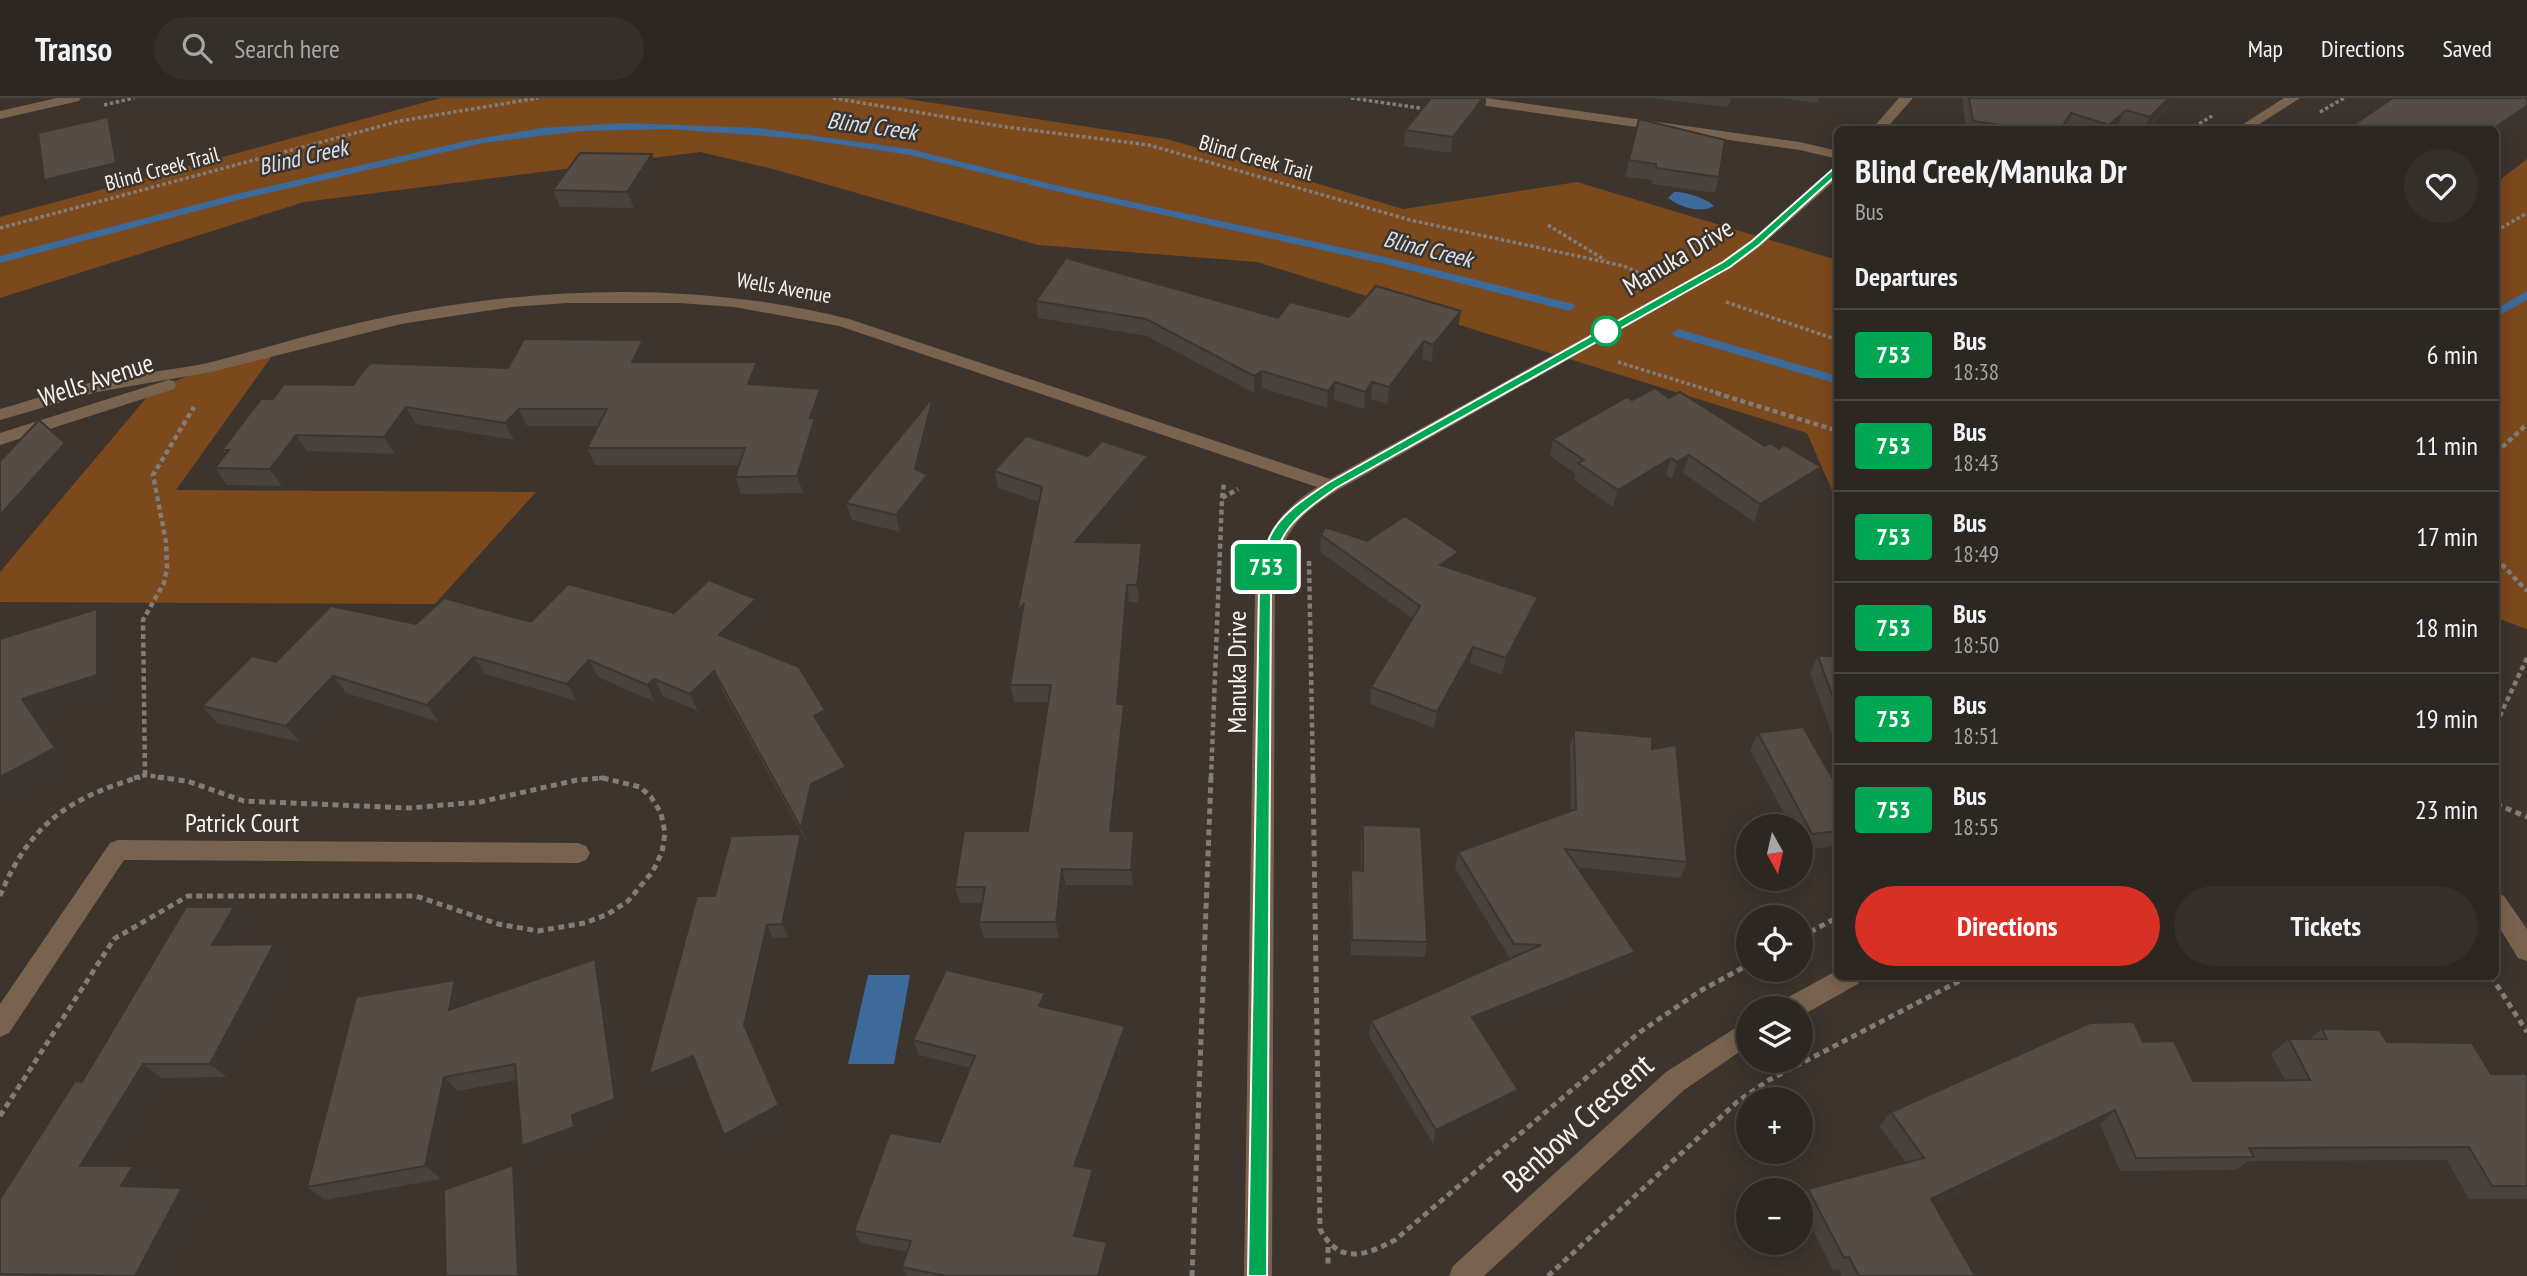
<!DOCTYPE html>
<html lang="en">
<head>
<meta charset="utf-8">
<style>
	body { margin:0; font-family:"PT Sans Narrow",sans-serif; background:#352f2a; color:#f1f3f6; height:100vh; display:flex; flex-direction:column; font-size:26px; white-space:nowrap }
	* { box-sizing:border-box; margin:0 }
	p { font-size:23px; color:#a7a5a5 }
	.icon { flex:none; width:38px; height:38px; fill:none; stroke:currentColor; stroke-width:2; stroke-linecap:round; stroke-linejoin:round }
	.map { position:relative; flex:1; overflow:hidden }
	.details { position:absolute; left:1834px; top:28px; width:665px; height:854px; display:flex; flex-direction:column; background:#2d2722; border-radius:10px; box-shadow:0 4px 18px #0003,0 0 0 2px #484440 }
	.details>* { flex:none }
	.badge { padding:0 14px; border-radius:5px; font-size:24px; line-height:46px }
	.needle { width:46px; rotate:172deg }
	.controls { position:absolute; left:1736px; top:716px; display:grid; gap:14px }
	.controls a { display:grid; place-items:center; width:77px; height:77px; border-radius:50%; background:#2d2722; box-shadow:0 4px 18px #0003,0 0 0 2px #484440; font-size:35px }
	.map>.badge { position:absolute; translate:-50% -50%; box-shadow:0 0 0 4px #fff }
	h2 { padding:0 21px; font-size:26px; line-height:63px }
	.round { display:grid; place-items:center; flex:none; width:74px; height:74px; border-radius:37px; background:#352f2a }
	.overview { display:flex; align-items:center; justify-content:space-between; height:119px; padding:0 21px }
	h1 { font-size:33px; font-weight:800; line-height:52px }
	.primary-button { display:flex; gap:14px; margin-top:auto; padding:14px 21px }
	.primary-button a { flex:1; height:80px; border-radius:42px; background:#d93025; color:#fff; font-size:28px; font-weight:800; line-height:80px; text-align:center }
	.primary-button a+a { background:#352f2a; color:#f1f3f6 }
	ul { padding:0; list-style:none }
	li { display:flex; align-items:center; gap:21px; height:91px; padding:0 21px; border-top:2px solid #484440 }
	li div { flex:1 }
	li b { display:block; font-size:26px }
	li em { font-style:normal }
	li .badge { min-width:77px; font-weight:700; text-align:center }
	header { display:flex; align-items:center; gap:42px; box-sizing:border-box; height:98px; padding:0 35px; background:#2d2722; border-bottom:2px solid #484440 }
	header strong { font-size:33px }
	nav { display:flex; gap:38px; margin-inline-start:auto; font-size:24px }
	.search { width:490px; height:63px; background:#352f2a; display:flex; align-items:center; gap:18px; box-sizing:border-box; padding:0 24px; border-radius:38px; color:#a7a5a5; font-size:26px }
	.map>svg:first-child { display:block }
	.green { fill:#7b491c }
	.water { fill:#3b6a9b }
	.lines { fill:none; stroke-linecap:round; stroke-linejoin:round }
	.stream { fill:#3b6a9b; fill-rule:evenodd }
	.path-far2 { stroke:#837c76; stroke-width:3.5; stroke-dasharray:3.5 2.5; stroke-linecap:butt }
	.path-far1 { stroke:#837c76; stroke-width:4.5; stroke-dasharray:5 3.5; stroke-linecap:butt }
	.path { stroke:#837c76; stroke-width:5; stroke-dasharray:6 4.5; stroke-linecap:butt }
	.street { fill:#79634e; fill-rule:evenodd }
	.wall { fill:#49413b }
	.shaded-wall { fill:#3c3530 }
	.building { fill:#554c45; stroke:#3c3530; stroke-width:2 }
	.line { fill:#00a651; stroke:#fff; stroke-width:2 }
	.stop-dot { fill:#fff; stroke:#00a651; stroke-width:3.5 }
	.labels { text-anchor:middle; stroke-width:5; stroke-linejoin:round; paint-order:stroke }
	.far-street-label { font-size:21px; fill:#f7f1ed; stroke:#3c342d }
	.far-water-label { font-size:23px; font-style:italic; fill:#d4e2f0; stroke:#3c342d }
	.street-label { font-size:26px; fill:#f7f1ed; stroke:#3c342d }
	.near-street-label { font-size:32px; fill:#f7f1ed; stroke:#3c342d }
</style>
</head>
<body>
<header>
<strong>Transo</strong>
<div class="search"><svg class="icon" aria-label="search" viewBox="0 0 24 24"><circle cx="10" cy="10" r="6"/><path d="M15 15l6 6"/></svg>Search here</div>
<nav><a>Map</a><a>Directions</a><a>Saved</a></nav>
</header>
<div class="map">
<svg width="2527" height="1178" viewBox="0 0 2527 1178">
	<rect width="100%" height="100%" fill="#3c342d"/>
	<path class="green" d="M441,0H901L1167,41L1403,111L1577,84L1837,162V404L1807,335L1257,164L1038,147L773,71L700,54L304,104L0,200V119Z
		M2527,61V531L2496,520V85Z
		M277,251L176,392L536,394L435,506L0,504V474L152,293L208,269Z"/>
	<path class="water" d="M1674,94C1685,93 1708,101 1714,108C1700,116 1680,109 1668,100Z
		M868,877H910L894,966H848Z"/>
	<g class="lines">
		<path class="stream" d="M625,25L759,30L910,51L1051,86L1385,159L1573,206L1575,209L1569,213L1385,166L1051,92L910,57L803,41L669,31L582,33L484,45L246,100L0,165V158L244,94L466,43L541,30Z
			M2527,193V202L2496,219V211Z
			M1678,231L1838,278V286L1674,238L1672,235Z"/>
		<path class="path-far2" d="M833,0L1006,29L1149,47L1410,122L1624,168L1643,177
			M1351,0L1426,11
			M104,7L134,0
			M2320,14L2344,0
			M2189,32L2212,18
			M1548,127L1605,162
			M0,130L400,23L538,0
			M2496,133L2527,115
			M1726,204L1838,242
			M1618,264L1721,296"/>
		<path class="path-far1" d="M1716,295L1838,333
			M2496,355L2527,326
			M1222,400L1224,385
			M2496,460L2527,493
			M1309,463L1313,680
			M2496,626L2527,560
			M145,677L143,522L164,485L167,470L166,444L153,377L194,309
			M134,680L145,677L168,680
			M599,680H605
			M1211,680L1222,400L1238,391"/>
		<path class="path" d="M1313,679L1320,1131C1339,1167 1365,1158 1395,1142L1640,934L1700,893L1748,867
			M2496,706L2527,719
			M0,798C29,727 68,700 140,679
			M1801,839L1838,819
			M2491,878L2527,934
			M0,1018L114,841L188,798H416L498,826L538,833L585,825L608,816L628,803L653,773L662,754L665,735L661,715L651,699L640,689L603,680L577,682L480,704L409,710L244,703L187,683L156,679
			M1328,1149V1170
			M1192,1178L1211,679
			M1548,1178L1737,1004L1769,982L1969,878"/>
		<path class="street" d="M57,0H81L79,3L0,21V13Z
			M1451,0H1486L1800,44L1838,53V61L1800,52L1458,4Z
			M1899,0H1913L1885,32H1871Z
			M2284,0H2300L2250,32H2234Z
			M1838,68V80L1761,148L1732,169L1338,392C1296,419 1280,436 1275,487L1272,1178H1244L1255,487C1260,442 1278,413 1317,389L839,228L734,209L679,205H567L511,209L401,226L211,274L97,294L0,322V311C36,301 71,288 107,281C142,274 177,272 212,264C266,250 320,233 376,221C531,188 694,182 849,221L1330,381L1722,163L1751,142Z
			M168,282L174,283L176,287L174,291L0,347V335Z
			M118,742L578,745L586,748L590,755L586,762L578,765L124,762L9,935L0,939V906L110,745Z
			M2496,795L2504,798L2527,831V863L2518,860L2496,824Z
			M1838,872V878H1861L1858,886L1801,918V910H1779L1783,902Z
			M1748,922V948L1684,992L1484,1178H1449L1453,1168L1666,974Z"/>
	</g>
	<path class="wall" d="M1431,0H1486L1485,10L1451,55L1404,48L1405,32Z
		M1650,0H1731L1728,9Z
		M1780,0H1819L1818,5Z
		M1962,0H2178L2145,32H2134L2118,26L2113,32H2070L2064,30L2063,32H1966Z
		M1639,21L1719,79L1715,95L1652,86L1653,82L1625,79Z
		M657,73L634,110L560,109L553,92Z
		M1036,203L1278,220L1349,219L1458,230L1432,264L1422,261L1387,306L1371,301L1364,311L1334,302L1327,310L1262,290L1254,295L1147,238L1038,220Z
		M643,242L650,258L647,264H757L763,280L760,287L825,307L818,329L821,337L803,395L741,396L735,379L739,367H595L587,350L598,328H527L514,342L416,326L395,356L307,353L282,388L227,387L215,370L226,356L222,352L273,301L353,287L508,270Z
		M1632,302L1765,348L1779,351L1821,369L1814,386L1754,424L1683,375L1672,381L1666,377L1613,409L1574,382L1576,376L1550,358L1553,341Z
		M937,316L923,375L927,377L931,394L900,434L852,422L846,405Z
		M1088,358L1149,375L1092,444L1143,463L1139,505L1129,504L1120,606H1124L1126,623L1115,733H1134L1136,750L1133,787H1066L1059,840H984L979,824L982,805H960L955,789L1028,733L1048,604H1014L1010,587L1039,404L998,390L994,373Z
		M1321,437L1456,471L1455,472L1538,499L1535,516L1502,577L1470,565L1434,630L1370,606L1371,589L1413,521L1320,454Z
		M756,501L763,518L737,544L832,629L824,633L846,669L852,685L818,702L808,747L721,590L698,613L663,598L655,604L598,579L577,603L485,576L439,624L346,595L300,644L217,625L202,608L276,564L416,526L531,524L674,515Z
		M1818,558H1838V638L1833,639L1810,575Z
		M1574,632L1652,651L1687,764L1681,780L1577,769L1629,870L1479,930L1518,992L1514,1006L1433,1046L1369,938L1371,923L1510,861L1455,770L1458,754L1571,713L1570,648Z
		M1758,635L1838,690V747L1804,753L1801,747V728H1791L1750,652Z
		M1363,727L1427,844L1425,859L1351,857L1349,788L1351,772L1361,773V743Z
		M801,736L807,750L788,839L773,840L751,939L786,1019L732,1048L698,971L657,987L649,976Z
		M234,809L250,824L237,846H274L289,861L227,979L162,980L108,1068H133L153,1081L148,1089L201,1102L161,1178H0V1101L82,984Z
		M606,877L626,1015L585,1031L586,1043L536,1061L516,982L458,993L441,1081L325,1102L307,1089L455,882L468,897L467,906Z
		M1048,910L1125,928L1127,942L1082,1069L1093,1071L1096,1084L1081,1139L1110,1156L1105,1178H907L902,1169L908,1154L861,1145L854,1133L940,1044L971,970L919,957L913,942Z
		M2322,931L2387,944L2491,976H2527V1101H2469L2447,1062L2248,1063L2236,1072L2120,1073L2100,1026L1934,1106L1975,1178H1842L1838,1171L1833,1172L1801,1109V1101L1808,1091L1906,1065L1879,1028L1891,1014L2143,944L2193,983L2285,982L2271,956L2289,941H2309Z"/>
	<path class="shaded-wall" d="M1483,0H1486L1485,10L1451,55L1453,39Z
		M2169,0H2178L2143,32L2150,19Z
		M2527,8V16L2496,37V32H2491Z
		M2126,12L2118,26L2113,32H2107L2109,27Z
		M2071,15L2063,32H2060Z
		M108,19L118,35L127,81L55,98L44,82Z
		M652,56L657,73L634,110L627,94Z
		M1461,213L1458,230L1432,264L1433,247Z
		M643,242L650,258L639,280L632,264Z
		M1424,243L1422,261L1387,306L1389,289Z
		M757,264L763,280L754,303L748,286Z
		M1262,273V290L1254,295V278Z
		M1335,284L1334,302L1327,310L1328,293Z
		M1372,284L1371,301L1364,311L1365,294Z
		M820,291L825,307L818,329L821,337L803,395L797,378L810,320Z
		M933,299L937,316L920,386L927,377L931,394L900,434L896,417L915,371Z
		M406,309L416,326L395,356L384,339Z
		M519,311L527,328L514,342L505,325Z
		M296,337L307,353L282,388L270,371Z
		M65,345L79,362L0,453V417Z
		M1689,357L1683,375L1672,381L1677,364Z
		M1148,358L1149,375L1078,461L1075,444Z
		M1671,360L1666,377L1613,409L1618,392Z
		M1821,369L1814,386L1754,424L1760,406Z
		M1142,445L1143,463L1139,505L1137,487Z
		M1459,454L1456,471L1438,484L1440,467Z
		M1127,487L1129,504L1119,623L1117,606Z
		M1538,499L1535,516L1502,577L1506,560Z
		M756,501L763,518L727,554L719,537Z
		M1024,505L1020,531L1017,514Z
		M97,511L111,526V592L37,616L71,665L10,697L0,689V679L22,601Z
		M1473,549L1470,565L1434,630L1437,614Z
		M474,559L485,576L439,624L427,607Z
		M589,562L598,579L577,603L567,586Z
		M714,573L721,590L698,613L690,596Z
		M333,578L346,595L300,644L286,628Z
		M654,581L663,598L655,604L647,587Z
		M1124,606L1126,623L1113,750L1110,733Z
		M825,612L832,629L821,634L814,618Z
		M846,669L852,685L818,702L808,747L801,730L811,686Z
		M1134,733L1136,750L1133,787L1131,772Z
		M801,736L807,750L788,839L782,826Z
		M1062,771L1066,787L1059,840L1056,824Z
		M234,809L250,824L229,861L212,847Z
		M767,827L773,840L751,939L786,1019L732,1048L724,1037L744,927Z
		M274,846L289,861L227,979L210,966Z
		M1635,854L1629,870L1468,934L1472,919Z
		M595,861L606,877L626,1015L585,1031L586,1043L536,1061L522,1048Z
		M455,882L468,897L463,927L449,912Z
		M1045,895L1048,910L1039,908Z
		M1125,928L1127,942L1078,1081L1074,1068Z
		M693,958L701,970L657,987L649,976Z
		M143,966L162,980L101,1080L80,1068Z
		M444,979L458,993L441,1081L425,1068Z
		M1518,992L1514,1006L1433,1046L1436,1032Z
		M2115,1012L2100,1026L1918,1113L1931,1101Z
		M513,1067L520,1074L525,1178H518Z
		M133,1068L153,1081L142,1101L121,1088Z
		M1093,1071L1096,1084L1078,1150L1074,1138Z
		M182,1090L201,1102L161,1178H135Z
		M1107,1144L1110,1156L1105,1178H1098Z"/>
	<path class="building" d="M1431,0H1483L1453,39L1405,32Z
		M1969,0H2169L2150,19L2126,12L2109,27L2071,15L2060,32H2038L1973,23Z
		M2393,0H2527V8L2491,32H2346Z
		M108,19L116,65L44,82L38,35Z
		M1639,21L1725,42L1719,79L1656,70V66L1629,62Z
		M580,55L652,56L627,94L553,92Z
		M1066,160L1278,220L1290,204L1349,219L1376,188L1461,213L1433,247L1424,243L1389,289L1372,284L1365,294L1335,284L1328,293L1262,273L1254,278L1146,221L1036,203Z
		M524,241L643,242L632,264H757L748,286L820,291L810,320H815L797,378L735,379L745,350H587L607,311H519L505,325L406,309L384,339L296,337L270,371L215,370L229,352H222L261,301H273L284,286L353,287L370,265L508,270Z
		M1655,290L1669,300L1680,294L1765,348L1770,345L1779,351L1784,347L1821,369L1760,406L1689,357L1677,364L1671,360L1618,392L1578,365L1584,362L1553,341L1627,299L1632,302Z
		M933,299L915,371L927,377L896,417L846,405Z
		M39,322L65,345L0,417V363Z
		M1026,338L1088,358L1102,343L1148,358L1075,444L1142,445L1137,487H1127L1117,606H1124L1110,733H1134L1131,772L1062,771L1056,824H979L985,789H955L964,733H1028L1051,587H1010L1024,505L1017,514L1042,389L994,373Z
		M1405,418L1459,454L1440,467L1538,499L1506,560L1473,549L1437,614L1371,589L1420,508L1321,437L1325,429L1367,443Z
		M709,482L756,501L719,537L799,569L825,612L814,618L846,669L811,686L801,730L714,573L690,596L654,581L647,587L589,562L567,586L474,559L427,607L333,578L286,628L202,608L252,558L276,564L331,508L416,526L444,500L531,524L568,486L674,515Z
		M97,511V577L22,601L55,650L0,679V541Z
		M1818,558H1838V613Z
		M1803,629L1838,690V733L1812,736L1758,635Z
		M1574,632L1652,639V651L1676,647L1687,764L1565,751L1635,854L1472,919L1518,992L1436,1032L1371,923L1541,847L1514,846L1458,754L1576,711Z
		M1363,727L1421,729L1427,844L1352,842L1351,772L1363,773Z
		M801,736L782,826L767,827L744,927L779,1007L724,1037L693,958L649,976L697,798H715L731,738Z
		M186,809H234L212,847L274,846L210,966H143L80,1068H133L121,1088L182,1090L135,1178L0,1176V1101L75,983L82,984Z
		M595,861L615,1001L572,1017L574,1029L522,1048L515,966L444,979L425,1068L307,1089L356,899L455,882L449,912Z
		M946,872L1045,895L1039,908L1125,928L1074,1068L1093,1071L1074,1138L1107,1144L1098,1178H946L902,1169L911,1143L854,1133L890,1035L940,1044L975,958L913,942Z
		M2134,924L2143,944L2174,943L2193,983L2310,982L2289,941H2327L2322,931L2379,932L2387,944L2472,945L2491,976H2527V1088H2492L2469,1049L2249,1050L2254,1059L2136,1060L2115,1012L1931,1101L1975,1178H1859L1849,1159L1844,1160L1808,1091L1924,1060L1891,1014L2090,925Z
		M513,1067L518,1178H446L444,1092Z"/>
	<path class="line" d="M1834,70L1842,72L1759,147L1730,169L1336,390C1295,419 1274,434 1271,487L1267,1178H1248L1259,487C1262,430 1283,415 1328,385L1723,164L1752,143Z"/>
	<circle class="stop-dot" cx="1606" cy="233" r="14"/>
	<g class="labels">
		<g class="far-street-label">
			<text transform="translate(1256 60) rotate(16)" y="7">Blind Creek Trail</text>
			<text transform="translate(162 71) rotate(-15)" y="7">Blind Creek Trail</text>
			<text transform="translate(784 190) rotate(10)" y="7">Wells Avenue</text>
		</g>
		<g class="far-water-label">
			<text transform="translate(872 28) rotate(8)" y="8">Blind Creek</text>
			<text transform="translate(303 59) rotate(-13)" y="8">Blind Creek</text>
			<text transform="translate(1428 151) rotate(14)" y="8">Blind Creek</text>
		</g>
		<g class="street-label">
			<text transform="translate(1678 159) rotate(-31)" y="9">Manuka Drive</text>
			<text transform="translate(96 282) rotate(-18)" y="9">Wells Avenue</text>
			<text transform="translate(1237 574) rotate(-90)" y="9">Manuka Drive</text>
			<text x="242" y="734">Patrick Court</text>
		</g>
		<g class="near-street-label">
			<text transform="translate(1578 1025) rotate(-42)" y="11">Benbow Crescent</text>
		</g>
	</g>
</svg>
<div class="controls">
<a><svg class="needle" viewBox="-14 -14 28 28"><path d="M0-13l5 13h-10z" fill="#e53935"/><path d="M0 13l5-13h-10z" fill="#a7a5a5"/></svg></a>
<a><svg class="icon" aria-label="locate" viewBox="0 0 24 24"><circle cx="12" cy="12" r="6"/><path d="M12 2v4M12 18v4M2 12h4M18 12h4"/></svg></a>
<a><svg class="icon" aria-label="layers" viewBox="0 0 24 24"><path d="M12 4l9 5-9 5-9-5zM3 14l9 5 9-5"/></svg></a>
<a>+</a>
<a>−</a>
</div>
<b class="badge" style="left:1266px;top:469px;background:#00a651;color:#fff">753</b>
<section class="details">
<div class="overview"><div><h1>Blind Creek/Manuka Dr</h1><p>Bus</p></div><a class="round"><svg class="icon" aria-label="heart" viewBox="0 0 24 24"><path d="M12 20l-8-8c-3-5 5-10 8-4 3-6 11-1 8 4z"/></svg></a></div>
<h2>Departures</h2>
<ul>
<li><span class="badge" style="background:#00a651;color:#fff">753</span><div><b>Bus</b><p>18:38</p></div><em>6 min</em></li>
<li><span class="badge" style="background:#00a651;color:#fff">753</span><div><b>Bus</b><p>18:43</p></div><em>11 min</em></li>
<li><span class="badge" style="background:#00a651;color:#fff">753</span><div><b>Bus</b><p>18:49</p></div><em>17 min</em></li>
<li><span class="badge" style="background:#00a651;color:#fff">753</span><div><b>Bus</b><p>18:50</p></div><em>18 min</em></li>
<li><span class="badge" style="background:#00a651;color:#fff">753</span><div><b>Bus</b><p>18:51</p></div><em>19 min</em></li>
<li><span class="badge" style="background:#00a651;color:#fff">753</span><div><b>Bus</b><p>18:55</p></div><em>23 min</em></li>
</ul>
<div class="primary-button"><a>Directions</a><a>Tickets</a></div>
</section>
</div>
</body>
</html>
